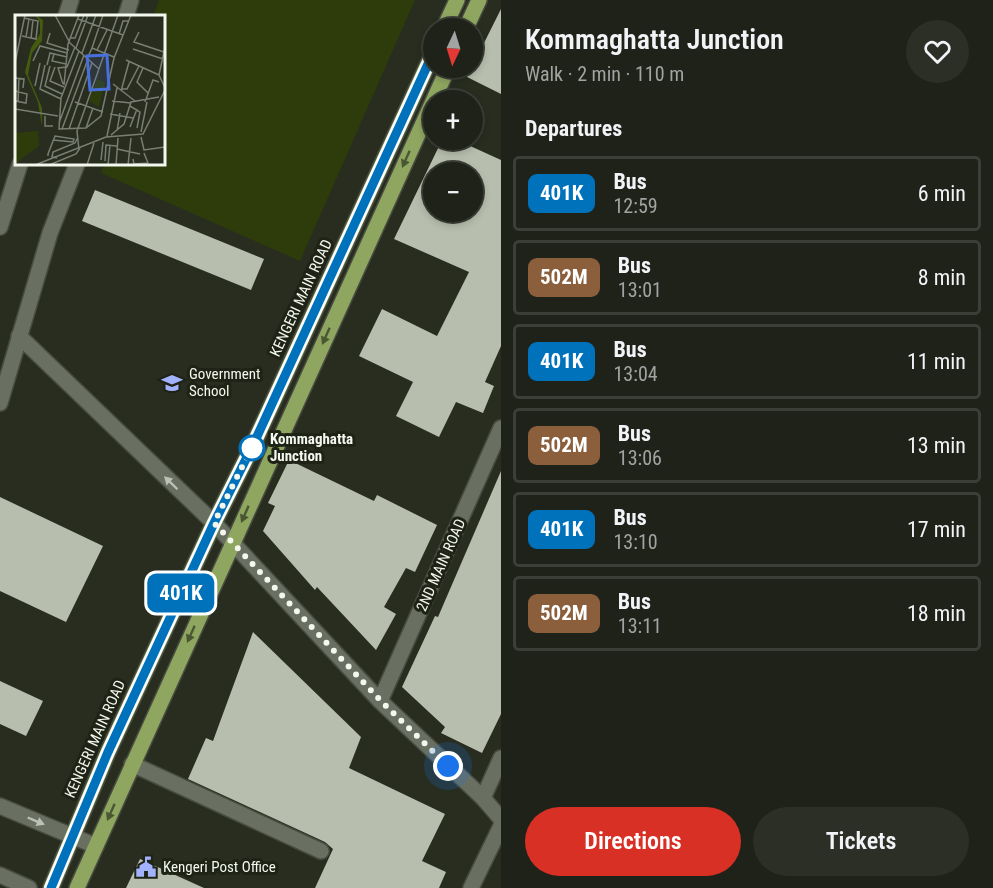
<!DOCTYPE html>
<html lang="en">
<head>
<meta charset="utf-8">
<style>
	body { margin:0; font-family:"Roboto Condensed",sans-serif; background:#2b2f25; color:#f1f3f6; height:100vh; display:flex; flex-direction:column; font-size:22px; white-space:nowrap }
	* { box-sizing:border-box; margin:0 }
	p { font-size:20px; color:#a1a4a2 }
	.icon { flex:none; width:33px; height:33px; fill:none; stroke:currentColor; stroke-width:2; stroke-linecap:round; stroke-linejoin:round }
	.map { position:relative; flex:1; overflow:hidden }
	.sheet { display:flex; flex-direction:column; background:#1e2218; width:492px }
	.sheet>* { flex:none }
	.badge { padding:0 12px; border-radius:9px; font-size:21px; line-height:39px }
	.needle { width:39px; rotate:184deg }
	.fabs { position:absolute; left:423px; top:18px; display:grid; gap:12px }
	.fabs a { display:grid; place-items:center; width:60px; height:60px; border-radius:50%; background:#1e2218; box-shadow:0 3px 9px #0003,0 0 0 2px #3c3f37; font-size:30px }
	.you { position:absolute; width:30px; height:30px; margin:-15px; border:4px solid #fff; border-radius:50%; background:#1a73e8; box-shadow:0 0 0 9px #1a73e833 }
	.map>.badge { position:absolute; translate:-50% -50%; box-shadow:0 0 0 3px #fff }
	h2 { padding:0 24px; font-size:22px; line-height:54px }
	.round { display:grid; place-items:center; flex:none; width:63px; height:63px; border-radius:32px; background:#2b2f25 }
	.summary { display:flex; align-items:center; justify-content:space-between; height:102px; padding:0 24px }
	h1 { font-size:28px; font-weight:600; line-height:45px }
	.button { display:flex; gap:12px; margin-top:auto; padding:12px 24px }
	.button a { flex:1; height:69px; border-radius:36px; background:#d93025; color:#fff; font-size:24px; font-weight:600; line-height:69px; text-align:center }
	.button a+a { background:#2b2f25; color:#f1f3f6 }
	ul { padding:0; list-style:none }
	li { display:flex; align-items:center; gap:18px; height:75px; margin:0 12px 9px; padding:0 12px; border:3px solid #3c3f37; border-radius:6px }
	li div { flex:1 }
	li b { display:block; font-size:22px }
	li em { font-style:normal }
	li .badge { min-width:66px; font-weight:700; text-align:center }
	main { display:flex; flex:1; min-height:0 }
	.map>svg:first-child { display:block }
	.green { fill:#2d3c0a }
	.building { fill:#b7bead; fill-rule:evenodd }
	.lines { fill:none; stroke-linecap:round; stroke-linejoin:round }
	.lane-casing { stroke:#474b40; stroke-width:18 }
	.street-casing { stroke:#474b40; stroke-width:18 }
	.secondary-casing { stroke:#474b40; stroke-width:18 }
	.primary-casing { stroke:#474b40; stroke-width:18 }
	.lane { stroke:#6a7061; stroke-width:15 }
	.street { stroke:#6a7061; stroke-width:15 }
	.secondary { stroke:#6a7061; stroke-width:15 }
	.primary { stroke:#8ea65f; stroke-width:15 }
	.oneway { fill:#4b5733 }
	.oneway2 { fill:#bcc1b6 }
	.line-casing { stroke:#fff; stroke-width:14 }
	.line { stroke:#0072bc; stroke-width:9 }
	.walk { stroke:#f3f7ee; stroke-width:6; stroke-dasharray:0 10.8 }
	.stop-dot { fill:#fff; stroke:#0072bc; stroke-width:3 }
	.labels { text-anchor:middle; stroke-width:6; stroke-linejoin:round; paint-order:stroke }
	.street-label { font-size:15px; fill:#f3f7ee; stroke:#1e2316 }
	.poi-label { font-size:15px; fill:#f3f7ee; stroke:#1e2316; text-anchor:start }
	.stop-label { font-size:15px; font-weight:bold; fill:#f3f7ee; stroke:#1e2316; text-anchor:start }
	.inset-road { fill:none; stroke:#797e72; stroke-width:1.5 }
	.view { fill:#4870dc; fill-opacity:0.15; stroke:#4870dc; stroke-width:3 }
	.inset-edge { fill:none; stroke:#f3f7ee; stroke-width:3 }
</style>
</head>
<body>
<main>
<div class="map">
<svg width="501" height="888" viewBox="0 0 501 888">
	<rect width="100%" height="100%" fill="#282d20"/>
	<path class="green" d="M159,0H415L300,261L101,173L104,164H164V16H153Z"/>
	<path class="building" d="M501,9V94L467,77Z
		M442,140H457L501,160V346L485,382L494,386L483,413L456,402L439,437L396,416L413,382L359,356L382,309L437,336L469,272L394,239ZM434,172H472V212H434Z
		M95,190L264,259L251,290L82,221Z
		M289,460L374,501L377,495L437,525L415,572L406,568L384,607L396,614L376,650L317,587L315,590L263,531L275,506L268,503Z
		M501,471V714L482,753L441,733L445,727L402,687L435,616L438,617Z
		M0,497L103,546L66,622L0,591Z
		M253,632L361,737L349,768L445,814L422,861L446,872L439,888H315L333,849L325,842L188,779L206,738L213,741Z
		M0,681L43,701L26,736L0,724Z
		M140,859L204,888H126Z"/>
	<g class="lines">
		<g class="lane-casing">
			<path id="lane" d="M132,764L321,851
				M0,806L96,846
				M0,875L29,888"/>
		</g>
		<g class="street-casing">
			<path id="street" d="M19,336L214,523
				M380,701L501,428
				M483,798L501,758
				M471,888L501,826"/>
		</g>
		<g class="secondary-casing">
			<path id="secondary" d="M66,16L71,0
				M126,16L131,0
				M0,227L20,164
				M0,403L50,233L77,164
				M214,523L380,701L483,798L501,819"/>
		</g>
		<g class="primary-casing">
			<path id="primary" d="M444,28L457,0
				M466,28L479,0
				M51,888L108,752L214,523L254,443L434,51
				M77,888L448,68"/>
		</g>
		<use href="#lane" class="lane"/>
		<use href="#street" class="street"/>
		<use href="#secondary" class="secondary"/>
		<use href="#primary" class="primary"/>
	</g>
	<defs><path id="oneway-solid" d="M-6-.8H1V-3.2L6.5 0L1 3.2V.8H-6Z" transform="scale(1.5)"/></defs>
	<g class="oneway">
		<use href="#oneway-solid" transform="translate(406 159) rotate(114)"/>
		<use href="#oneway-solid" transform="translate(326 336) rotate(114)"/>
		<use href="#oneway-solid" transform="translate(245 514) rotate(114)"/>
		<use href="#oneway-solid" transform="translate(191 634) rotate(114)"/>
		<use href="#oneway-solid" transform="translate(111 812) rotate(114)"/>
	</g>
	<g class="oneway2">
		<use href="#oneway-solid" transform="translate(171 483) rotate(-136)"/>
		<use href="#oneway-solid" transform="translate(36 821) rotate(23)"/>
	</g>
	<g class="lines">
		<g class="line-casing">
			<path id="line" d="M51,888L108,752L214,523L254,443L434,51"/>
		</g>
		<use href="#line" class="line"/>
		<path class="walk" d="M252,448L254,443L214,523L381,701L448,766"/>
	</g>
	<defs>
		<g id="school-bare" transform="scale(1.62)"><path d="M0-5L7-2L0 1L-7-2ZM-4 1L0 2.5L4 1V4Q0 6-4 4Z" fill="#a3b2fd" stroke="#1e2316" stroke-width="2.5" paint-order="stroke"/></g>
		<g id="civic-bare" transform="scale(1.62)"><path d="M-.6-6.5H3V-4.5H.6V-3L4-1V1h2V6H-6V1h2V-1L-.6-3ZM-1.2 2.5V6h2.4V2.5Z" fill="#a3b2fd" stroke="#1e2316" stroke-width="2.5" paint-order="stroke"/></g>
	</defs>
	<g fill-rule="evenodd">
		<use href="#school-bare" x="172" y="383"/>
		<use href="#civic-bare" x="146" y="867"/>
	</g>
	<circle class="stop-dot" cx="252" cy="448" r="12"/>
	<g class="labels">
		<g class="street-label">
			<text transform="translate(301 298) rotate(-65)" y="5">KENGERI MAIN ROAD</text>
			<text transform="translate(441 565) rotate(-66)" y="5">2ND MAIN ROAD</text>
			<text transform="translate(95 739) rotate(-66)" y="5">KENGERI MAIN ROAD</text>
		</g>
		<g class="poi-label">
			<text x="189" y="379">Government<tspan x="189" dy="17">School</tspan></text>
			<text x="163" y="872">Kengeri Post Office</text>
		</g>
		<g class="stop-label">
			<text x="270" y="444">Kommaghatta<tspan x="270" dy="17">Junction</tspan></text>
		</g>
	</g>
	<g transform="translate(15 15)">
		<rect width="150" height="150" fill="#282d20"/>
		<path d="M82,64L90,67L84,92L74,86ZM23,116L24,131L0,149V118Z" fill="#2d3c0a"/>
		<path d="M20,0L28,5L27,26L17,38L13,60L27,93V111L23,87L10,57L16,33L25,19V7Z" fill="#455b0d"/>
		<path class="inset-road" d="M40,0L55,28L84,54M63,4L108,20M124,17L119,27L149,37M35,18L32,28L54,35M104,19L108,6H113M7,21L21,24L23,6L9,3M11,22L14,4M16,23L18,5M56,23H60L69,0M150,32L144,60L150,73M61,33L73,0M77,33L88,0M118,34L148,44M82,35L92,15M64,36L46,83L44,114L71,113L86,101L99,43L116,0M67,38L81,0M39,39L37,46L51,49M72,44L77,33L99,42M111,45L144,60M18,46L25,31L52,38M0,48L10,0M30,50L25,74L46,84M32,50L35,38L52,42M35,51L30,71L47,79M40,52L35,66L49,72M128,53L122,67L133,78M0,63L9,64L8,73M48,69L43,53L52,52L60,32M98,69L120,86M49,70L53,29L64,0M20,71L25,48M107,74H112L124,51M0,76L12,79L11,88L0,86M106,76L114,47M97,86L116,88M3,87L4,63M60,87L88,97M130,87L138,65L144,67M115,91L125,97L122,113M0,94L43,101M95,99L118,103M30,101V111H38M44,108L69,40M115,112L122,94M71,113L78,93M47,114L73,44M54,114L77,48M102,116L105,98M126,117L132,87M96,120L109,109L116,87L144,82M92,121L102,73M126,122L129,135L150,132M102,134L125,139M64,135L62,116L103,0M33,141V139L40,121L59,124L58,127L38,125M42,143L37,142L38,137L60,128L63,122M118,144L119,149L133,148L129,138M86,145L88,127M90,146L91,130L102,131M20,150L91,122L128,119L150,75M34,150L61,139L65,133M72,150L79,128M93,150L95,130M101,150L103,123M113,150L116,123"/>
		<path class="view" d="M92,40L94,74L75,75L72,41Z"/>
		<rect width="150" height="150" class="inset-edge"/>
	</g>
</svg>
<div class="fabs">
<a><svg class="needle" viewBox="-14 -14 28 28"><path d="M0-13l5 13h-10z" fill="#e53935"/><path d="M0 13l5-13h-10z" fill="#a1a4a2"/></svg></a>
<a>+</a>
<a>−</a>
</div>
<div class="you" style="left:448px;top:766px"></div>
<b class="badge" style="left:181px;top:593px;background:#0072bc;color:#fff">401K</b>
</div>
<section class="sheet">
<div class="summary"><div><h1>Kommaghatta Junction</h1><p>Walk · 2 min · 110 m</p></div><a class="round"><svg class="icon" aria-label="heart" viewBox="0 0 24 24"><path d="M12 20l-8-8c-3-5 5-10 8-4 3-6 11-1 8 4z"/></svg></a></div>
<h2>Departures</h2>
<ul>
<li><span class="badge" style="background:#0072bc;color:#fff">401K</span><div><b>Bus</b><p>12:59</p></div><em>6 min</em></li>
<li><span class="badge" style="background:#8b5e3c;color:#fff">502M</span><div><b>Bus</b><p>13:01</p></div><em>8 min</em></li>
<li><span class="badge" style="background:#0072bc;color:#fff">401K</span><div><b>Bus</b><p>13:04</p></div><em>11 min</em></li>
<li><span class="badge" style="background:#8b5e3c;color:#fff">502M</span><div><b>Bus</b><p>13:06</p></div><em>13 min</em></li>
<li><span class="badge" style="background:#0072bc;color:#fff">401K</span><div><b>Bus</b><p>13:10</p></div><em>17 min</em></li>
<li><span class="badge" style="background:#8b5e3c;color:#fff">502M</span><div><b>Bus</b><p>13:11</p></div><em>18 min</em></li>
</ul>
<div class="button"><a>Directions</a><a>Tickets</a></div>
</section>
</main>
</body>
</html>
